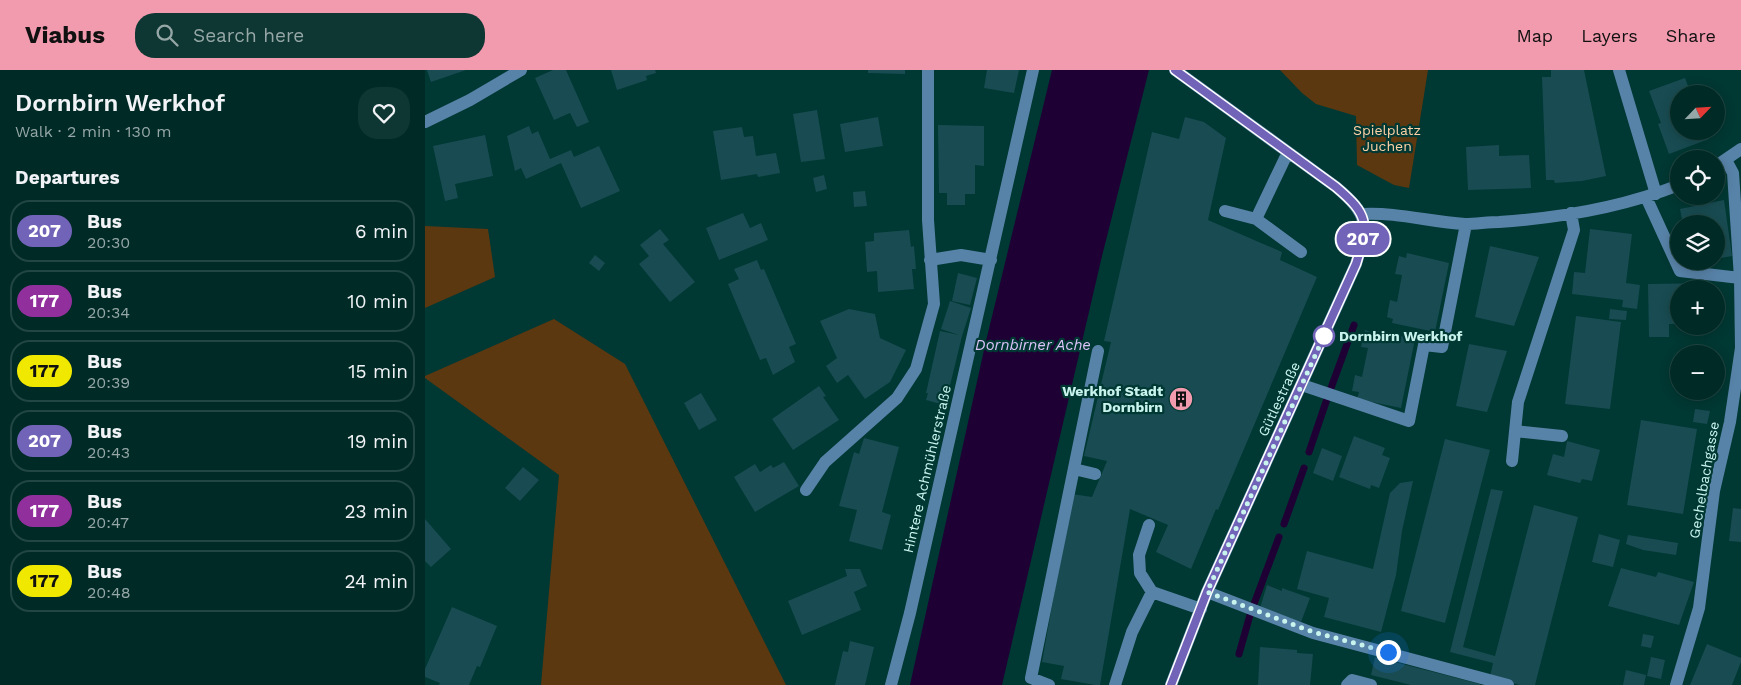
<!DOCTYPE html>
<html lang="en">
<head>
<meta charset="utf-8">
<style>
	body { margin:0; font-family:"Work Sans",sans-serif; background:#0e3632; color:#f1f3f6; height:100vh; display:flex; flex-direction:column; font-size:19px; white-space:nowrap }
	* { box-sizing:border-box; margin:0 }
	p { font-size:16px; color:#95a7a7 }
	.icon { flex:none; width:28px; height:28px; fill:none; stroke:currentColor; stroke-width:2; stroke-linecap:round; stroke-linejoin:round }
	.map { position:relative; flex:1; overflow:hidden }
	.sheet { display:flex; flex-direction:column; background:#002a26; width:425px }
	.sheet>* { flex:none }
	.badge { padding:0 10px; border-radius:16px; font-size:18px; line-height:32px }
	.needle { width:32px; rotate:65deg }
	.tools { position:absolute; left:1245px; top:15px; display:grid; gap:10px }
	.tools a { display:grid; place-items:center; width:55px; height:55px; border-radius:50%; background:#002a26; box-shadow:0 2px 12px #0003,0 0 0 1px #224643; font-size:25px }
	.you { position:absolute; width:25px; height:25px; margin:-12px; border:4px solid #fff; border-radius:50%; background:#1a73e8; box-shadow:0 0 0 8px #1a73e833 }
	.map>.badge { position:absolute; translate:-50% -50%; box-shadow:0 0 0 2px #fff }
	h2 { padding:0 15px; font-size:19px; line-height:45px }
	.round { display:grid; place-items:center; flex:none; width:52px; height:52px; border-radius:20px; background:#0e3632 }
	.head { display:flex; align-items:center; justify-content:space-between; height:85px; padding:0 15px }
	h1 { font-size:24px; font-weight:600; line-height:38px }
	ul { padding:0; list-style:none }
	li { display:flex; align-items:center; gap:15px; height:62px; margin:0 10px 8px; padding:0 5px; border:2px solid #224643; border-radius:20px }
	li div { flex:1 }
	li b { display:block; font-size:19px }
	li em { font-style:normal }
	li .badge { min-width:55px; font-weight:700; text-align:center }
	header { display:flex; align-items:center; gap:30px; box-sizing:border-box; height:70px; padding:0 25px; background:#f29aae; color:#111 }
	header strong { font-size:24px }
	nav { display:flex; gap:28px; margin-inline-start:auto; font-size:18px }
	.search { width:350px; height:45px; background:#0e3632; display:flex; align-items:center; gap:12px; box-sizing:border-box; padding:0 18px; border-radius:20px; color:#95a7a7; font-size:19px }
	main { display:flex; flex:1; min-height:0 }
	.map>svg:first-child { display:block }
	.green { fill:#5c3810 }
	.water { fill:#1e0035 }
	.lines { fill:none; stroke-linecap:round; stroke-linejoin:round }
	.stream { stroke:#1e0035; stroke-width:7 }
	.building { fill:#184c52 }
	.minor { stroke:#5883a8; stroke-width:12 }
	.line-casing { stroke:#fff; stroke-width:11 }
	.line { stroke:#7163b7; stroke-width:8 }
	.walk { stroke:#c9f4ee; stroke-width:5; stroke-dasharray:0 9 }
	.stop-dot { fill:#fff; stroke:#7163b7; stroke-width:2.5 }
	.labels { text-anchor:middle; stroke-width:4.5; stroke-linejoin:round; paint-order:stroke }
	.park-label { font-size:14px; fill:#ffd1a5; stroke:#003833 }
	.stop-label { font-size:14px; font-weight:bold; fill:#c9f4ee; stroke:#003833; text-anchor:start }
	.poi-label { font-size:14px; font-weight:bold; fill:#c9f4ee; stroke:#003833; text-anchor:end }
	.street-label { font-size:14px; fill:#c9f4ee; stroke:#003833 }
	.water-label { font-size:15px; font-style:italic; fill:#dcc4fa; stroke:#003833 }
</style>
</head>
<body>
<header>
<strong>Viabus</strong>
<div class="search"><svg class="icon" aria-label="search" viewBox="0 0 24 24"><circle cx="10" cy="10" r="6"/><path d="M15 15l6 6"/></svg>Search here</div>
<nav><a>Map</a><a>Layers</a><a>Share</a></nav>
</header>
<main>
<section class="sheet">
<div class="head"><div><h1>Dornbirn Werkhof</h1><p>Walk · 2 min · 130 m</p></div><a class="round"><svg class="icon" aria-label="heart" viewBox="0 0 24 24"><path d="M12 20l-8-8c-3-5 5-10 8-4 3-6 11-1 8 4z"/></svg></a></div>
<h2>Departures</h2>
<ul>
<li><span class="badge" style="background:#7163b7;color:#fff">207</span><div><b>Bus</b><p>20:30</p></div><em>6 min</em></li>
<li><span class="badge" style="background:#91309c;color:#fff">177</span><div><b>Bus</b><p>20:34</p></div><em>10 min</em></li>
<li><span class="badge" style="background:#f1e800;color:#111">177</span><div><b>Bus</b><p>20:39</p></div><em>15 min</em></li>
<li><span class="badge" style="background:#7163b7;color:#fff">207</span><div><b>Bus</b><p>20:43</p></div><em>19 min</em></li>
<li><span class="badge" style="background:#91309c;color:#fff">177</span><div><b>Bus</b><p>20:47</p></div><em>23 min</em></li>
<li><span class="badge" style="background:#f1e800;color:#111">177</span><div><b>Bus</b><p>20:48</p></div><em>24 min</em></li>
</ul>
</section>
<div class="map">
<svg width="1316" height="615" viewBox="0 0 1316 615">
	<rect width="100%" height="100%" fill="#003833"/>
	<path class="green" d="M855,0H1003L984,118L969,115L932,95L931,46L891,34L877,23Z
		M0,156L63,159L70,207L0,238Z
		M129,249L200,294L361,615H116L134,405L0,308V306Z"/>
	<path class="water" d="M627,0H724L677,186L577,615H485L561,271Z"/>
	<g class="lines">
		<path class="stream" d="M906,318L929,255
			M884,382L902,329
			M859,454L879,398
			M829,534L854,467
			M814,584L825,545"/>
	</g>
	<path class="building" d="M2,0H41L6,12Z
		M128,0H141L164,52L152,57L145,43L129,50L110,8Z
		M186,0H230L231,3L221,6L222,10L192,20Z
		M443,0H480V4L443,3Z
		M562,0H594L589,23L559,18Z
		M1126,0H1159L1181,106L1157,111L1130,113L1129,110H1121L1117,7H1126Z
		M1260,8L1266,24H1254V61H1281L1284,69L1244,84L1233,54L1236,53L1224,21Z
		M392,40L400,89L376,92L368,44Z
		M453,47L458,76L420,82L415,54Z
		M760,47L779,52L801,68L783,150L857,182L855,190L892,207L793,440L791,439L766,499L731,482L743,455L705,439L675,615H670L636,609L639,596L617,592L647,424L667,427L682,391L659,386L686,272L679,271L727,62L754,69Z
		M513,55L559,56V96L550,95V124H540V135H522V123H514Z
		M104,56L107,64L113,61L125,89L146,80L149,87L174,76L195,121L156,138L136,93L101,109L96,98L90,101L82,66Z
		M317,57L319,67L328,66L331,86L351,83L355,103L333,107L332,104L296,110L288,61Z
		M60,65L68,106L30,114L33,128L20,131L8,76Z
		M1074,75V86L1104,85L1106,118L1043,120L1041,77Z
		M399,105L402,119L391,122L388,108Z
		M440,121L442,136L429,137L428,122Z
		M1299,130L1307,186L1291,189V154H1258L1255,139Z
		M318,143L325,158L336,153L343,170L294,190L281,158Z
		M235,159L244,170L238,174L270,212L245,232L214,194L224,186L215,175Z
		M1165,159L1207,164L1201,213L1215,215L1212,239L1197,237L1198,230L1147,224L1149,202L1160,203Z
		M484,160L486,177L489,176L491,199H487L489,219L453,222L452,201L442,202L440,172L449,171V163Z
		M1065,176L1114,187L1089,256L1050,247Z
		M982,183L1024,193L1010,262L967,253L968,249L962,247L965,230L972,232L977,205L970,204L974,186L981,188Z
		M170,185L180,193L174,201L164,193Z
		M332,190L336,200L339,199L371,274L364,277L370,292L348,305L341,288L335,290L303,214L314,209L309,199Z
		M533,203L552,208L545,235L527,231Z
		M1287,213V219H1254L1253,254H1244V267H1224L1223,214Z
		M525,231L546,238L537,266L522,328H521L519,335L501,330L503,323H501L515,261L534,265L516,259Z
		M424,239L450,244L455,268L481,280L465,312L440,329L423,305L412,313L401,296L412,288L395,251Z
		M1185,239L1202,241L1201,250L1184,249Z
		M1151,246L1196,252L1185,339L1140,334Z
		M940,260L946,262L947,260L990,269L976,338L932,329L934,322L927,321L930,305L937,307L943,278L936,277Z
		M1044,274L1082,281L1062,342L1031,336Z
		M394,316L401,326L398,327L414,350L368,380L347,349Z
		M276,323L292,350L274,360L259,333Z
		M1270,339L1285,341L1282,354L1268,352Z
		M1216,350L1272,359L1258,444L1202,435Z
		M929,366L960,378L957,385L965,388L954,418L946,415L945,419L914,407Z
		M439,368L474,377L457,442L466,445L457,480L424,471L432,440L414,436L429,382L434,384Z
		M1020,369L1065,380L1020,553L976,541Z
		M1142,371L1175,380L1167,411L1157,409L1155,413L1122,405L1128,384L1139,387Z
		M897,378L917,386L908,411L888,403Z
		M359,392L374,416L330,442L309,407L330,394L335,402L346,395L348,398Z
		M98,397L114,410L95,431L80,418Z
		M988,411L977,461L971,505L956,562L899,547L904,528L872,519L882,481L948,499L965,423L975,413Z
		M1066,419L1078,421L1038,577L1070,586L1109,435L1153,447L1110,615H1095L1065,607L1068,593L1025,582Z
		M1308,438L1316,439V472L1304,471Z
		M0,449L26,479L6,497L0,491Z
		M1174,464L1195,470L1188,497L1167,492Z
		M1203,465L1253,473L1251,485L1218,480L1201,474Z
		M1196,498L1231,507L1233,502L1269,512L1254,555L1183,536Z
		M420,499H435L442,516L429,522L436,540L377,565L363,531L422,506Z
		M842,515L857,521V518L885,528L876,552L835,538Z
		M27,537L72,556L55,597L52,596L44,615H14L15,613L0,607V599Z
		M1218,564L1229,566L1226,578L1216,576Z
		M425,571L449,577L440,615H410L418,581L423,582Z
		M1282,574L1316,588V592L1307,615H1265Z
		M835,577L872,580V583L888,584L885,615H833Z
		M950,587L1055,614V615H986L946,605Z
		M1226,587L1240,590L1236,609L1222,606Z
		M1201,600L1221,605L1219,615H1198Z"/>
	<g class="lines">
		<path class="minor" d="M1194,0L1231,124
			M0,52L45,30L96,0
			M1291,96L1316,79
			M1221,127L1255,201L1315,208
			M800,141L831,149L863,82
			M937,144C972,142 1005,152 1040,154C1051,154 1063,152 1074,152C1134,148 1198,137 1254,115
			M831,149L876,182
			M505,190L536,185L566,190
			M877,315L984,351L999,275L1017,277L1041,154
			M1090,361L1137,366
			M1087,391L1093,332L1149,160L1146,143
			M649,399L670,404
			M381,420L400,392L472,328L491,299L509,234L503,150V0
			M724,455L714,485L715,503L727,522L776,539
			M782,522L888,563L1083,615
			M466,615L485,543L608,0
			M624,615L606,608L673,281
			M690,615L707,562L727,522
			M746,615L782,522L931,194C943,153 944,145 911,117L750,0
			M922,615L927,610L946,615
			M1251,615L1274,538L1289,421L1305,352L1316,278L1315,208L1308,103L1301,90"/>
	</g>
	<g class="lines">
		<g class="line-casing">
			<path id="line" d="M746,615L782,522L931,194C944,153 944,145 911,117L750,0"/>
		</g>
		<use href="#line" class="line"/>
		<path class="walk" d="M899,266L900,264L782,522L888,562L963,582"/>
	</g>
	<defs>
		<g id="building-disc" transform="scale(1.25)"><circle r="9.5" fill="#f29aae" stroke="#003833"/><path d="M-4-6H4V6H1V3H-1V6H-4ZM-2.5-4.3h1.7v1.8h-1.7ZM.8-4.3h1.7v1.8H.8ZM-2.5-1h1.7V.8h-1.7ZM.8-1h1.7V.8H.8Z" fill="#111"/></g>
	</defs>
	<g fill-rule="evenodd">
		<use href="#building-disc" x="756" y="329"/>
	</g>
	<circle class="stop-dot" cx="899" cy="266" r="10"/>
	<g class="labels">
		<g class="park-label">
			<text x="962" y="65">Spielplatz<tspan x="962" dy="16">Juchen</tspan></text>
		</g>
		<g class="stop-label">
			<text x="914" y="271">Dornbirn Werkhof</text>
		</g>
		<g class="poi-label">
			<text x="738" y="326">Werkhof Stadt<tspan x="738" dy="16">Dornbirn</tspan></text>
		</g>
		<g class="street-label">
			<text transform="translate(854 329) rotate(-65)" y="5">Gütlestraße</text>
			<text transform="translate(502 399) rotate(-77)" y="5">Hintere Achmühlerstraße</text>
			<text transform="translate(1279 410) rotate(-80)" y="5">Gechelbachgasse</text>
		</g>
		<g class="water-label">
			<text x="608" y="280">Dornbirner Ache</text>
		</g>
	</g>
</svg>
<div class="tools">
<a><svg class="needle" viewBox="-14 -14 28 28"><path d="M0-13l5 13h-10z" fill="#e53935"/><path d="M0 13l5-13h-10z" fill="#95a7a7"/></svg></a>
<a><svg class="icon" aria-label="locate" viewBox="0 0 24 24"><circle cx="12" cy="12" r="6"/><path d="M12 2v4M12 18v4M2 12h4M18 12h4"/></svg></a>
<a><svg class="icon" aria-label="layers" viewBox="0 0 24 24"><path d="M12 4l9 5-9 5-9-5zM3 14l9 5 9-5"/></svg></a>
<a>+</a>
<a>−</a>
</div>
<div class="you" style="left:963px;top:582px"></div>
<b class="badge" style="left:938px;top:169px;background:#7163b7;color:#fff">207</b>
</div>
</main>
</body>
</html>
